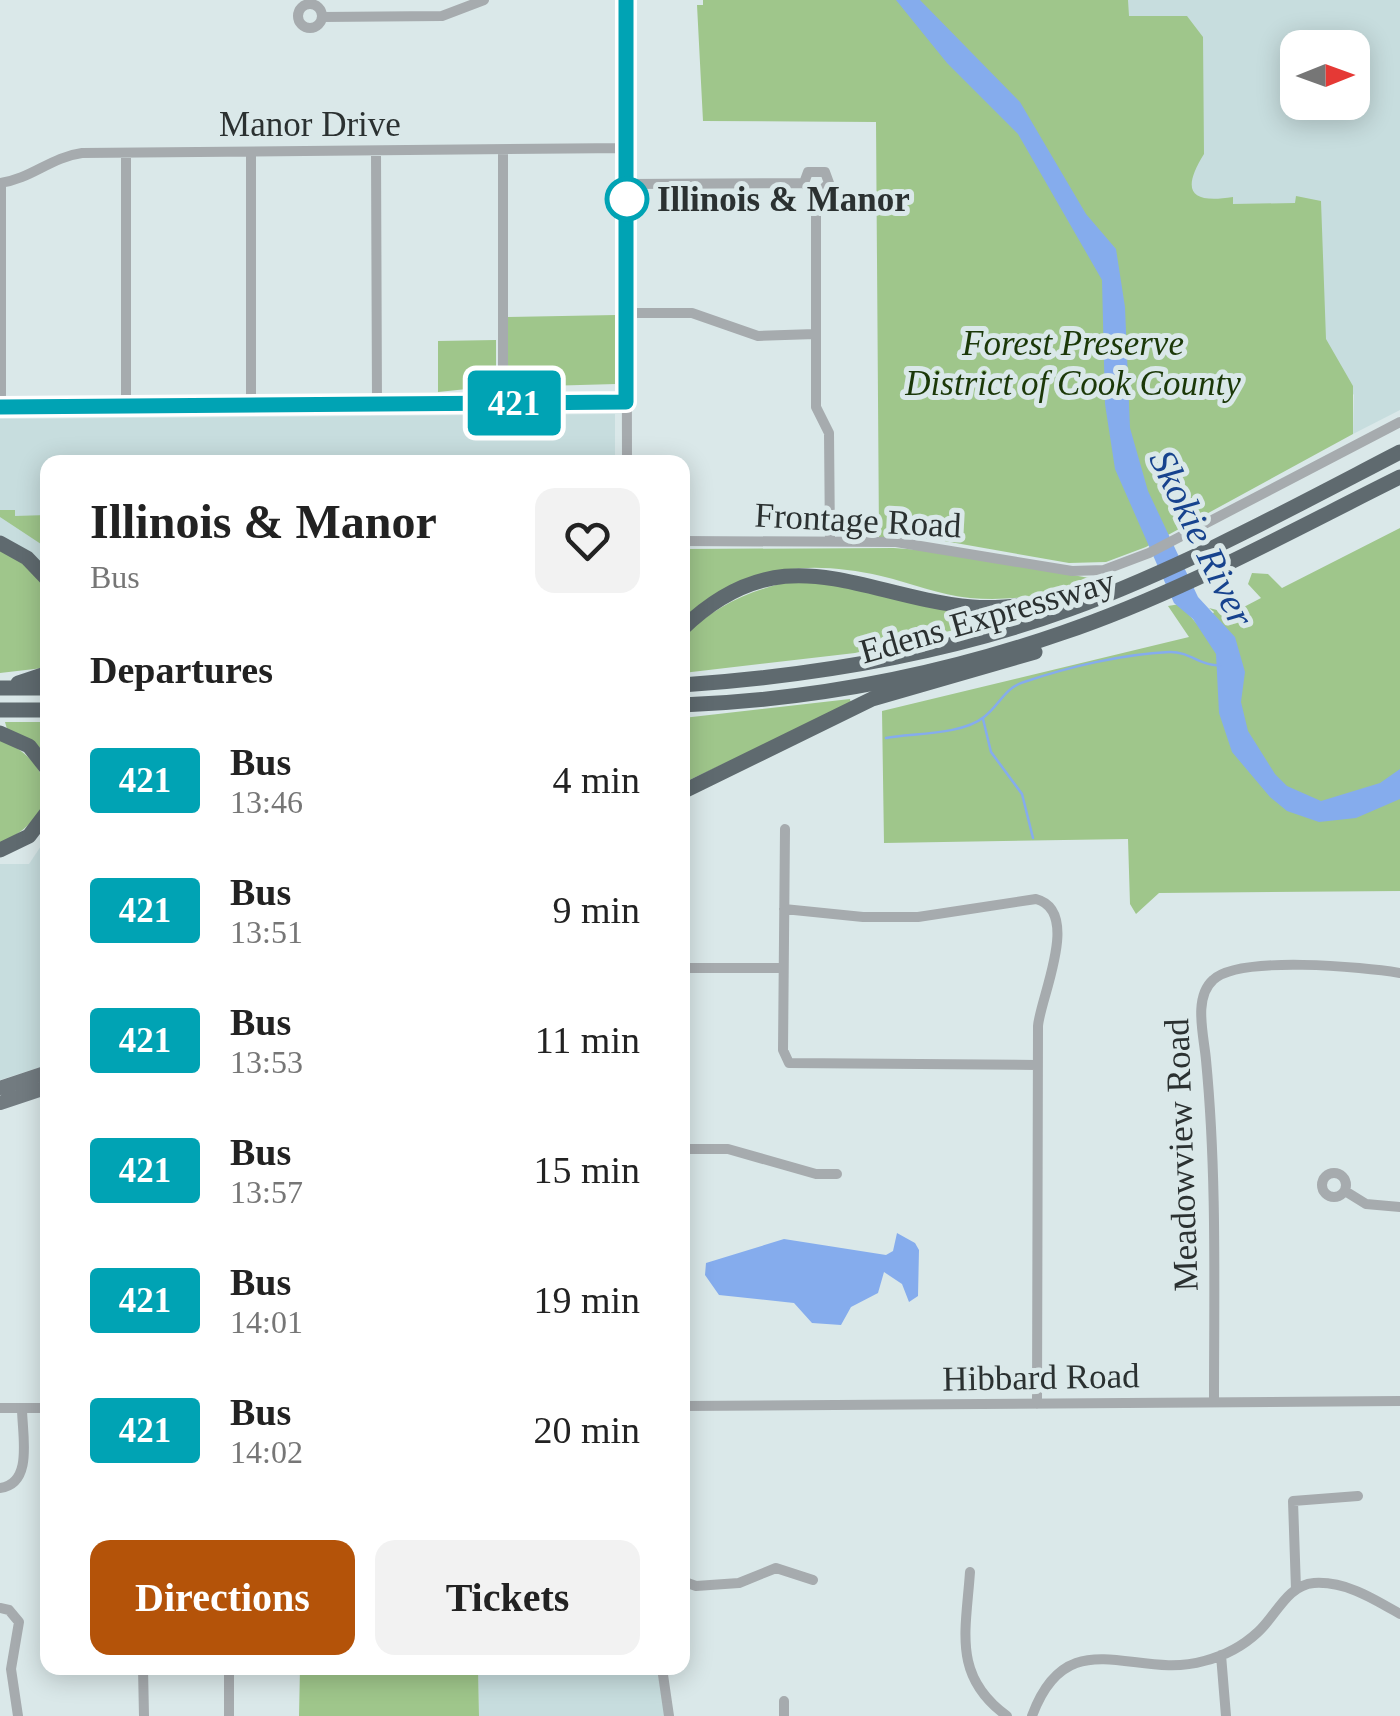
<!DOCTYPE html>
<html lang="en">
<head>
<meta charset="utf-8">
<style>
	body { margin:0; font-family:Georgia,serif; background:#f2f2f2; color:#222; height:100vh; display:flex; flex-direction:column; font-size:38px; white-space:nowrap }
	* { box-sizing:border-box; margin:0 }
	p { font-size:32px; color:#767676 }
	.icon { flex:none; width:55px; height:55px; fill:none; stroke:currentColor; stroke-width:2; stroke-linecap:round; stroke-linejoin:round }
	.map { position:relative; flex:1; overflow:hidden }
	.sheet { position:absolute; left:40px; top:455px; width:650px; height:1220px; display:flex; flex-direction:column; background:#fff; border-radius:20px; box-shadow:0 5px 25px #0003 }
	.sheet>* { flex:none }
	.badge { padding:0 20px; border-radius:8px; font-size:35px; line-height:65px }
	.needle { width:65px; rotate:89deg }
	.buttons { position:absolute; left:1280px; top:30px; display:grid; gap:20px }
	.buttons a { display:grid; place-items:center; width:90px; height:90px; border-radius:20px; background:#fff; box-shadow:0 5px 25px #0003; font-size:50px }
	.map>.badge { position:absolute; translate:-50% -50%; box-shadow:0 0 0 5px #fff }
	h2 { padding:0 50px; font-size:38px; line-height:90px }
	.round { display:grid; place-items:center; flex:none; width:105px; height:105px; border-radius:20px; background:#f2f2f2 }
	.overview { display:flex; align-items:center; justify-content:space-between; height:170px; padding:0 50px }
	h1 { font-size:48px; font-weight:600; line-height:75px }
	.button { display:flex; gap:20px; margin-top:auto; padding:20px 50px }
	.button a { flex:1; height:115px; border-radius:20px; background:#b45309; color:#fff; font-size:40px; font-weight:600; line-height:115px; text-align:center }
	.button a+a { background:#f2f2f2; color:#222 }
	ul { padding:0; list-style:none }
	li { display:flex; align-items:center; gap:30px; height:130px; padding:0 50px }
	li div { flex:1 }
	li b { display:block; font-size:38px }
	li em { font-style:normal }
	li .badge { min-width:110px; font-weight:700; text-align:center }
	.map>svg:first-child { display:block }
	.built { fill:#c7ddde; fill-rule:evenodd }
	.green { fill:#9fc68b }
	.water { fill:#85aced }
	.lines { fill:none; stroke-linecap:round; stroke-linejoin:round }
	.stream { stroke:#85aced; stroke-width:2.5 }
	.minor { stroke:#a6abae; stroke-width:10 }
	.major { stroke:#727b80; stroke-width:14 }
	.highway { stroke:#5f6a6f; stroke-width:15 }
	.line-casing { stroke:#fff; stroke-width:22 }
	.line { stroke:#00a3b4; stroke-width:15 }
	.stop-dot { fill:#fff; stroke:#00a3b4; stroke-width:5 }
	.labels { text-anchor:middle; stroke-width:10; stroke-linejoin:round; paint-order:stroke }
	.street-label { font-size:35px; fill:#2b3131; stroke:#dae8e9 }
	.stop-label { font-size:35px; font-weight:bold; fill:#2b3131; stroke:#dae8e9; text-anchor:start }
	.park-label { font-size:35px; font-style:italic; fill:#1b3808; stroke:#dae8e9 }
	.water-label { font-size:38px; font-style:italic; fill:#17438e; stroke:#dae8e9 }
</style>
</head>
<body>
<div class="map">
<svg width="1400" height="1716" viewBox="0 0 1400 1716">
	<rect width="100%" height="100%" fill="#dae8e9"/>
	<path class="built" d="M1126,0H1400V410L1353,434L1354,395L1189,205L1126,20ZM1298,48H1352V102H1298Z
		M615,414V462H48L47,568L0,535V419Z
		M47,837V1065L0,1080V864H29Z
		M478,1668H657L665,1716H479Z"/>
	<path class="green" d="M703,0H1128L1129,16H1187L1203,37L1204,154C1181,191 1190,204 1233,197V204L1295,203L1296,196L1321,201L1326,339L1353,386V434L1146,547L1106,562L1069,563L933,539L879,537L876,122L703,121L697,5H703Z
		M616,315V384L508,387L506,317Z
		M496,340V386L438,392V341Z
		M0,510H15V516L47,515V548L0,517Z
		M1400,528V891L1159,893L1136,914L1130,904L1128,839L884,843L882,711L1189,637L1168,606L1180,604L1202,630L1214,612L1209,608L1217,610V604L1240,609L1261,598L1248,584L1252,573L1268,574L1282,588Z
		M894,548L945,552L1106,581C1062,593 1015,602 970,598C939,595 911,583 881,576C807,559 740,566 683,619V549Z
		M0,550L21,562L48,589L47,665L43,668L0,673Z
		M804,579L997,614V620L855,653L683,673V637C717,603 757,587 804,579Z
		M850,699L851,704L683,783V718Z
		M5,722H47V755L33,741L7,729Z
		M0,739C60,766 59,817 0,843Z
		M300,1668H478L479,1716H299Z"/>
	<path class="water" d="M896,0H920L1020,102L1086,214L1116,249L1125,307L1130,428L1148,491L1198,597L1235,637L1245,672L1241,702L1248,731L1275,774L1287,786L1321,801L1380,783L1400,769V799L1356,818L1319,822L1287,811L1270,797L1232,752L1219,713L1216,654L1193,619L1174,603L1115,469L1105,404L1102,280L1018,134L947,63Z
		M897,1233L915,1243L919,1250L918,1296L909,1302L902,1284L884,1272L878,1293L851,1307L841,1325L812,1323L794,1303L719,1295L705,1275L706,1263L784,1239L886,1255L893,1251Z"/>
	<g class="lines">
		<path class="stream" d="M983,719L991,752L1022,794L1033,838
			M886,738C913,733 962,735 984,717C1000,705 1004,688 1024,682C1068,667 1123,654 1169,652C1189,651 1202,667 1220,665"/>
		<path class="minor" d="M626,0L627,462
			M298 16a12 12 0 1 1 24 0a12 12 0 1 1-24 0Z
			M322,17L442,16L484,0
			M503,150V403
			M376,151L377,404
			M251,152V405
			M126,153V405
			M0,183C31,179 51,157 82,153L627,148
			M1,183V407
			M804,183L808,172H825L829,183L816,196
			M627,184L804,183L816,196V407L829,433L830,541
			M628,313H692L758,336L815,334
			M0,407L626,402
			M682,541L896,542L1072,571L1104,570L1149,553L1400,422
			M785,829L783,1050L789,1063L1037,1065
			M784,909L863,917H918L1036,899C1082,911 1040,998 1038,1026L1037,1404
			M682,968H783
			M682,1149H728L816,1174H837
			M1322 1185a12 12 0 1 1 24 0a12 12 0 1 1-24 0Z
			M1345,1191L1366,1204L1400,1207
			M1214,1402C1214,1288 1217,1174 1206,1060C1204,1036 1193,998 1213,980C1239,955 1364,967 1400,973
			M682,1406L1400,1401
			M0,1408H48
			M0,1488C34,1484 22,1434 22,1408
			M970,1572C966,1631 952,1676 1007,1716
			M682,1581L696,1586L739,1583L776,1568L813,1580
			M1296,1589L1293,1501L1358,1496
			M0,1608L9,1610L19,1622L11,1669L18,1716
			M1221,1655L1226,1716
			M143,1668L144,1716
			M229,1668V1716
			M662,1668L669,1716
			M784,1701V1716
			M1032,1716C1068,1618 1135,1681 1204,1661C1224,1656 1243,1646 1258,1632C1276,1616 1287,1585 1314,1583C1346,1581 1374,1599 1400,1614"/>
		<path class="major" d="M0,1088L48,1072
			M0,1103L48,1087"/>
		<path class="highway" d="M0,543L27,558L48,580
			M682,629C783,531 858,596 972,607C1008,610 1044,601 1080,600
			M18,683L48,673
			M682,685C814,676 946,654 1070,609C1184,567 1292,508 1400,452
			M0,688H48
			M682,705C811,700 941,675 1062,633C1180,593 1289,532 1400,477
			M0,710H48
			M0,733L29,746L48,770
			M682,792L872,699L1035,652
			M0,850L29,836L48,811"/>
	</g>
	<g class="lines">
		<g class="line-casing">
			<path id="line" d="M0,407L626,402V0"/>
		</g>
		<use href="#line" class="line"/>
	</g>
	<circle class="stop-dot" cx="627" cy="199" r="20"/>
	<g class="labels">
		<g class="street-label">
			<text x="310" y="136">Manor Drive</text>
			<text transform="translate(858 520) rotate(3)" y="12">Frontage Road</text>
			<text transform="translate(987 616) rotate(-16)" y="12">Edens Expressway</text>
			<text transform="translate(1181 1155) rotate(-92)" y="12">Meadowview Road</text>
			<text transform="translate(1041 1377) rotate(-1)" y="12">Hibbard Road</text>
		</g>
		<g class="stop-label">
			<text x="657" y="211">Illinois &amp; Manor</text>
		</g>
		<g class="park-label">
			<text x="1073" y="355">Forest Preserve<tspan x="1073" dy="40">District of Cook County</tspan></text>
		</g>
		<g class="water-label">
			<text transform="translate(1202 538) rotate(64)" y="13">Skokie River</text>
		</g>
	</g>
</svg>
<div class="buttons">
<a><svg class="needle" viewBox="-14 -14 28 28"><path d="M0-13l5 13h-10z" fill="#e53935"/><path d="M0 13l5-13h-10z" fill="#767676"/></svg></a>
</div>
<b class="badge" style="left:514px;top:403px;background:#00a3b4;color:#fff">421</b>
<section class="sheet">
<div class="overview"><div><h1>Illinois &amp; Manor</h1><p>Bus</p></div><a class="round"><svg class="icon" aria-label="heart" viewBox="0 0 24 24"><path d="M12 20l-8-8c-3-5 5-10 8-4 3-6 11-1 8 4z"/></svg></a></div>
<h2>Departures</h2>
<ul>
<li><span class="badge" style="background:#00a3b4;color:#fff">421</span><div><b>Bus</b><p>13:46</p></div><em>4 min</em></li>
<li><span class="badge" style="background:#00a3b4;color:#fff">421</span><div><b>Bus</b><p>13:51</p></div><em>9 min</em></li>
<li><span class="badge" style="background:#00a3b4;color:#fff">421</span><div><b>Bus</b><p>13:53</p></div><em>11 min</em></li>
<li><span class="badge" style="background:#00a3b4;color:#fff">421</span><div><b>Bus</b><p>13:57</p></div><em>15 min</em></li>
<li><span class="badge" style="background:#00a3b4;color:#fff">421</span><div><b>Bus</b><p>14:01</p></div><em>19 min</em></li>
<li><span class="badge" style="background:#00a3b4;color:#fff">421</span><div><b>Bus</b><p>14:02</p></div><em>20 min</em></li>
</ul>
<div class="button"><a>Directions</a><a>Tickets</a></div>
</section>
</div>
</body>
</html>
